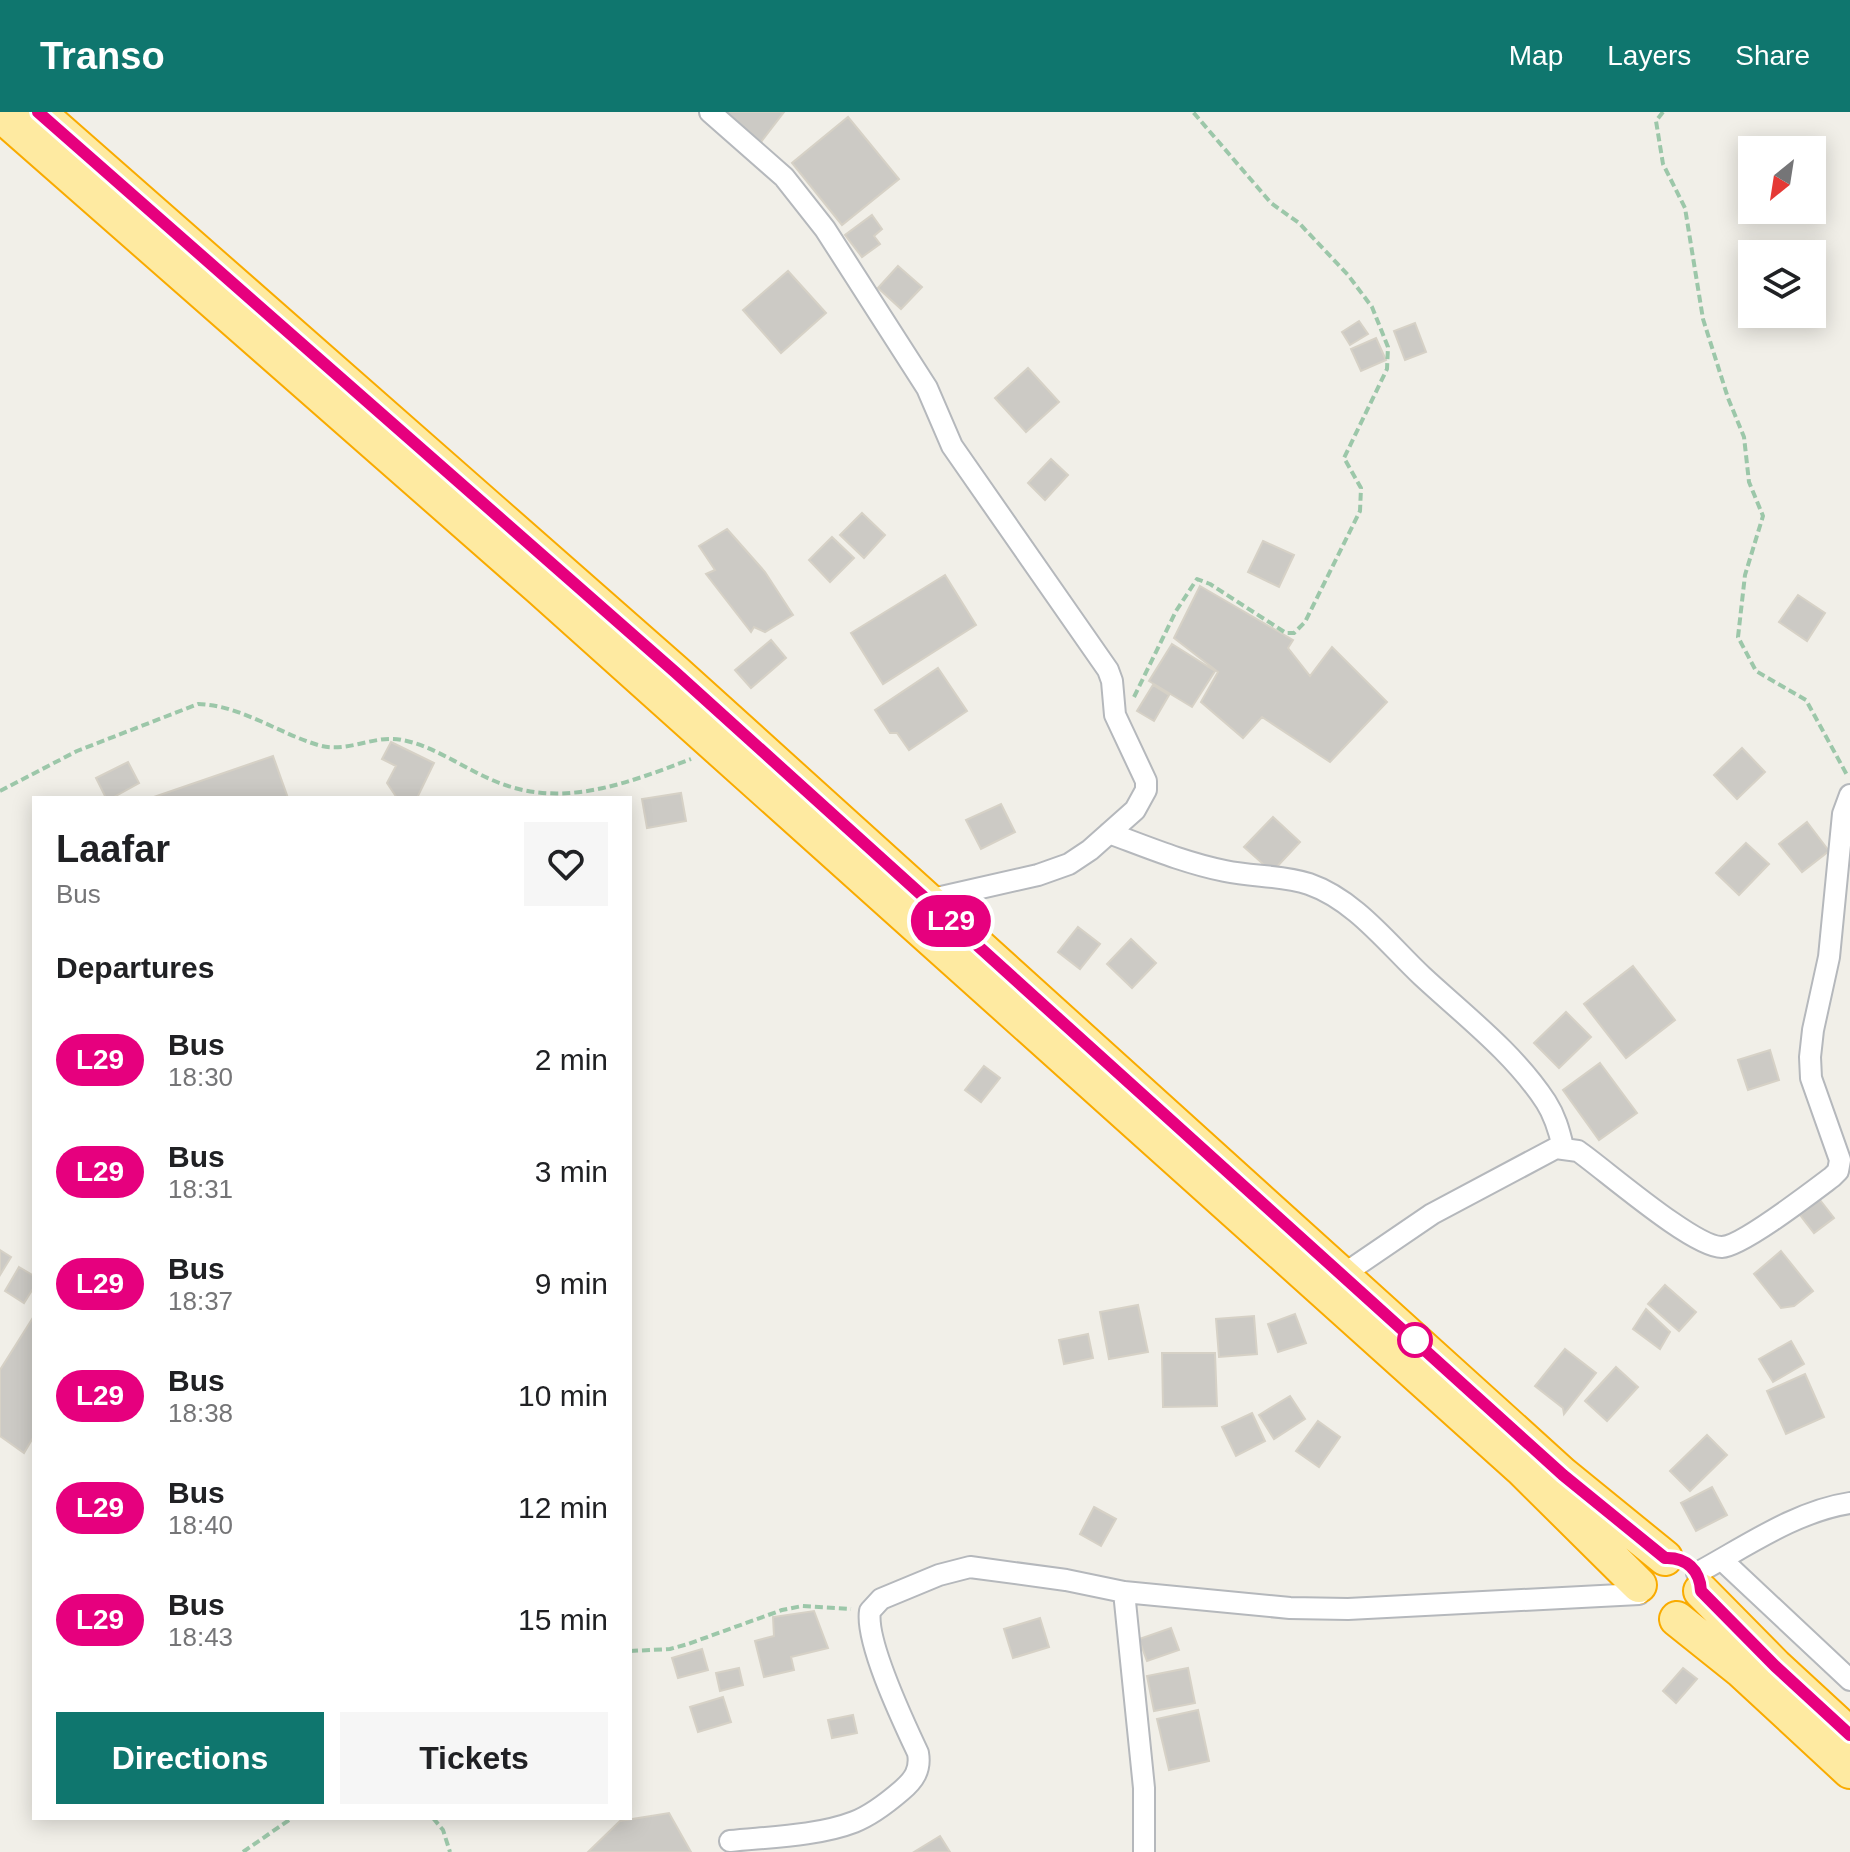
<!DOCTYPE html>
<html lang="en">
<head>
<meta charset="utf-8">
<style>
	body { margin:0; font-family:Arial,sans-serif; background:#f6f6f6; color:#202124; height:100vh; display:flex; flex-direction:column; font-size:30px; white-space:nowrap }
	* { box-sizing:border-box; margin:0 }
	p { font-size:26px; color:#757577 }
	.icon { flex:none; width:44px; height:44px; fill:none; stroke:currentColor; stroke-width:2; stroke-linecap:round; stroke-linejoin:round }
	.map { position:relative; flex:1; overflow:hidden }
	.panel { position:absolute; left:32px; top:684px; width:600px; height:1024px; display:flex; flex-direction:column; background:#fff; border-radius:0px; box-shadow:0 4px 20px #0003 }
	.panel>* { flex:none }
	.badge { padding:0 16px; border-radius:26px; font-size:28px; line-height:52px }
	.needle { width:52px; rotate:210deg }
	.fabs { position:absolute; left:1738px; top:24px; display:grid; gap:16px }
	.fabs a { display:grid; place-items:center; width:88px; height:88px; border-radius:0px; background:#fff; box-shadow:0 4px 20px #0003; font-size:40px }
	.map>.badge { position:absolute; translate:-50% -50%; box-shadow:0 0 0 4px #fff }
	h2 { padding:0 24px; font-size:30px; line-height:72px }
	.round { display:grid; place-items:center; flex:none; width:84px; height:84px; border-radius:0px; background:#f6f6f6 }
	.headline { display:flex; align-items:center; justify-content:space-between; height:136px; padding:0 24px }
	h1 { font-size:38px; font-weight:600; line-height:60px }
	.button { display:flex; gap:16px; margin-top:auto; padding:16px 24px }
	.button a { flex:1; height:92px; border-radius:0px; background:#0f766e; color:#fff; font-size:32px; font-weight:600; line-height:92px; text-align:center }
	.button a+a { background:#f6f6f6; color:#202124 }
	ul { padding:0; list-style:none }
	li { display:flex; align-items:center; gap:24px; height:112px; padding:0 24px }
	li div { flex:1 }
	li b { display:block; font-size:30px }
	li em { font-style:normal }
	li .badge { min-width:88px; font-weight:700; text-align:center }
	header { display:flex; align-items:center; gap:48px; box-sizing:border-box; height:112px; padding:0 40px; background:#0f766e; color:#fff }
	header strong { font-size:38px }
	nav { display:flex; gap:44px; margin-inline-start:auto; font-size:28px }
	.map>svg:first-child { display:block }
	.building { fill:#cccac5; stroke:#d6d1c6; stroke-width:2 }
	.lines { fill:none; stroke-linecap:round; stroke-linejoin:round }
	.minor-casing { stroke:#b5b8bc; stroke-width:24 }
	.trunk-casing { stroke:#f9ab00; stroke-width:38 }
	.path { stroke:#9cc7a9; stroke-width:4; stroke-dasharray:8 4; stroke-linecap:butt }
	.minor { stroke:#fff; stroke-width:20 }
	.trunk { stroke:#feeaa1; stroke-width:34 }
	.line-casing { stroke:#fff; stroke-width:18 }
	.line { stroke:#e6007e; stroke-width:12 }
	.stop-dot { fill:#fff; stroke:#e6007e; stroke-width:4 }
</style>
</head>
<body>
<header>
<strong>Transo</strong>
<nav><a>Map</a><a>Layers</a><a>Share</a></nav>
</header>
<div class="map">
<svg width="1850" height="1740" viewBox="0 0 1850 1740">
	<rect width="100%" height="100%" fill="#f1efe8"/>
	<path class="building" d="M721,0H784L761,30Z
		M848,5L899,67L842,113L792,51Z
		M872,103L882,117L874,124L880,132L862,145L845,123Z
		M898,154L922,175L901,197L878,176Z
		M788,159L826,201L781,241L743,198Z
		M1359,209L1368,222L1350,233L1342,220Z
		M1415,211L1426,240L1405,248L1394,219Z
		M1376,226L1386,248L1361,259L1351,237Z
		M1028,256L1059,290L1026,320L995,286Z
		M1051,347L1068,363L1045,388L1028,371Z
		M862,401L885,423L864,446L840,423Z
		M727,417L765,460L793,503L765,520L754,515L751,520L706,462L715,458L699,434Z
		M832,425L854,446L830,470L809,448Z
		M1263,429L1294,443L1279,475L1248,460Z
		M945,463L976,513L883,572L851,521Z
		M1200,474L1293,528L1288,536L1310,564L1332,535L1387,590L1330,650L1262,605L1243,626L1201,590L1218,560L1174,526Z
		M1798,483L1825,501L1807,529L1779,510Z
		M771,528L786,546L751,576L735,558Z
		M1172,532L1215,559L1192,595L1149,569Z
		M938,556L967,599L909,638L897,621H890L875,598Z
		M1153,573L1169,583L1154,609L1137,599Z
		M391,630L434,651L417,686H397L387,671L396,654L382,647Z
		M1742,636L1765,660L1737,687L1714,663Z
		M273,644L288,686H151Z
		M128,650L139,671L112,686H106L96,666Z
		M681,681L686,709L647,716L642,687Z
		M1001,692L1015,720L981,737L966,708Z
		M1273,705L1300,730L1272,760L1244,735Z
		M1807,710L1829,739L1802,760L1779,732Z
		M1746,731L1769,752L1739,783L1716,761Z
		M1078,815L1100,832L1080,857L1058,840Z
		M1131,827L1156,851L1132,876L1107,852Z
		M1633,854L1675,908L1626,946L1584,892Z
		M1566,900L1591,925L1559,956L1534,931Z
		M1770,938L1779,968L1748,978L1738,948Z
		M1600,951L1637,1001L1599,1028L1563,978Z
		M984,954L1000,966L981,990L965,978Z
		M1820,1088L1834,1106L1814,1121L1800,1103Z
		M0,1138L11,1145L0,1163Z
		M1781,1139L1813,1179L1794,1194L1781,1196L1754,1162Z
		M19,1155L34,1164V1175L24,1191L5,1179Z
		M1665,1173L1696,1200L1679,1219L1648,1192Z
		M1138,1193L1148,1240L1109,1247L1100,1200Z
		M1646,1197L1670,1220L1660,1237L1633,1217Z
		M1295,1202L1306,1231L1278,1240L1268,1212Z
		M34,1204V1324L24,1341L0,1324V1258Z
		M1254,1204L1257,1242L1219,1245L1216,1207Z
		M1088,1222L1093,1246L1064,1252L1059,1228Z
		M1791,1229L1804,1252L1773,1270L1759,1247Z
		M1565,1237L1596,1261L1564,1302L1563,1296L1535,1274Z
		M1162,1241H1215L1217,1294L1163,1295Z
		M1616,1255L1638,1275L1607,1309L1585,1289Z
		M1805,1262L1824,1305L1786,1322L1767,1279Z
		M1290,1284L1305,1307L1274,1327L1259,1303Z
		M1252,1301L1265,1329L1236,1344L1222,1315Z
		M1318,1309L1340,1325L1319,1355L1296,1339Z
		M1707,1323L1727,1343L1690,1379L1670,1359Z
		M1712,1375L1727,1403L1696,1419L1681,1391Z
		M1094,1395L1116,1407L1101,1434L1080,1422Z
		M814,1499L828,1536L791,1545L794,1558L764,1565L755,1529L774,1524L773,1505Z
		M1040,1506L1049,1535L1013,1546L1004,1517Z
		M1171,1516L1179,1538L1147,1549L1139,1527Z
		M702,1537L708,1558L678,1566L672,1546Z
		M739,1556L743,1573L720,1579L716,1561Z
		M1188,1556L1195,1591L1154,1599L1147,1564Z
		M1683,1556L1697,1567L1676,1591L1663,1579Z
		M723,1585L731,1610L698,1620L690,1595Z
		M1198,1598L1209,1649L1169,1658L1157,1607Z
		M853,1603L857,1621L832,1626L828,1608Z
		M669,1701L691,1740H588L620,1709Z
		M940,1724L950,1740H914Z"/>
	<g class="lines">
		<g class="minor-casing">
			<path id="minor" d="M710,0L784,65L825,117L927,276L952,334L1108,558L1112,569L1115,603L1146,669V678L1135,698L1090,738L1069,752L1038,763L928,788
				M1109,721C1147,735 1185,751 1225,759C1253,765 1282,763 1309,772C1355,788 1388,832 1422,864C1464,903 1514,941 1546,990C1555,1004 1559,1018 1563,1035
				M1344,1162L1432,1102L1556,1036L1578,1039C1604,1057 1694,1136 1722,1135C1742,1134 1812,1080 1832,1065L1838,1059L1840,1048L1811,966L1810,945L1813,918L1829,845L1843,702L1850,683
				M1722,1448L1850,1568
				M1697,1461C1745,1435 1796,1399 1850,1391
				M1124,1480L1144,1676V1740
				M730,1729C768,1725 818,1724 854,1710C872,1703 887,1691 901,1679C914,1668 921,1658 918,1641C904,1611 865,1530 870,1499L881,1487L939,1463L970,1455L1066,1468L1124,1480L1290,1496L1348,1497L1639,1482"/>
		</g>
		<g class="trunk-casing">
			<path id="trunk" d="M38,0L675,560L1563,1363L1665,1446
				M0,2L540,476L1265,1126L1521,1356L1639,1473
				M1701,1479L1775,1554L1850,1623
				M1677,1507L1742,1559L1850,1659"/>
		</g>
		<path class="path" d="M1663,0L1656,9L1663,52L1685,96L1703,207L1728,286L1744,325L1749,370L1763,404L1745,463L1738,525L1756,559L1806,588L1847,663
			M1134,585L1176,499L1197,467L1210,472L1286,521H1294L1305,510L1360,399L1361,376L1344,346L1387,257L1388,235L1372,195L1348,163L1299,111L1271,91L1193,0
			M0,679L77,639L198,592C240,593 278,621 318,633C347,642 374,622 402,628C435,634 466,658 497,670C563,697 628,671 691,647
			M630,1539L670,1537L688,1532L782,1498L802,1494L851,1497
			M433,1706L443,1718L450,1740
			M243,1740L292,1706"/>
		<use href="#minor" class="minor"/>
		<use href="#trunk" class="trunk"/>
	</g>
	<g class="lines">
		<g class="line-casing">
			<path id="line" d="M38,0L675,560L1563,1363L1665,1446C1686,1445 1700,1458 1701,1479L1775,1554L1850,1623"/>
		</g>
		<use href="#line" class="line"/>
	</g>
	<circle class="stop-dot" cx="1415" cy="1228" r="16"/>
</svg>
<div class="fabs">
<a><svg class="needle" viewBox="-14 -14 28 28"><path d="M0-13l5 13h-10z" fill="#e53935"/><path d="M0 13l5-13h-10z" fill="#757577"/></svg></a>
<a><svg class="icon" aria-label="layers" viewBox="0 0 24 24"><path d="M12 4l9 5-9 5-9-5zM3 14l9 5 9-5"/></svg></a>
</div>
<b class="badge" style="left:951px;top:809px;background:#e6007e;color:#fff">L29</b>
<section class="panel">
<div class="headline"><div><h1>Laafar</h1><p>Bus</p></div><a class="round"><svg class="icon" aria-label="heart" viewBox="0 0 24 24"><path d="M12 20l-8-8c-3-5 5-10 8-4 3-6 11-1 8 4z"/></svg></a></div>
<h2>Departures</h2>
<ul>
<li><span class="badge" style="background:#e6007e;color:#fff">L29</span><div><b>Bus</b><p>18:30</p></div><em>2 min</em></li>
<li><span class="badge" style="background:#e6007e;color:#fff">L29</span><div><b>Bus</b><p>18:31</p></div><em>3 min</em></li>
<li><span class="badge" style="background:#e6007e;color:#fff">L29</span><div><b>Bus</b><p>18:37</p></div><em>9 min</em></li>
<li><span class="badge" style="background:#e6007e;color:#fff">L29</span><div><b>Bus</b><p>18:38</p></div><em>10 min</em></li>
<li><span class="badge" style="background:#e6007e;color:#fff">L29</span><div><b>Bus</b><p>18:40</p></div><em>12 min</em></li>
<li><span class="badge" style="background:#e6007e;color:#fff">L29</span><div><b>Bus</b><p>18:43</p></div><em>15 min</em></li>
</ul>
<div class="button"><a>Directions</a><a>Tickets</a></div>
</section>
</div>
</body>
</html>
